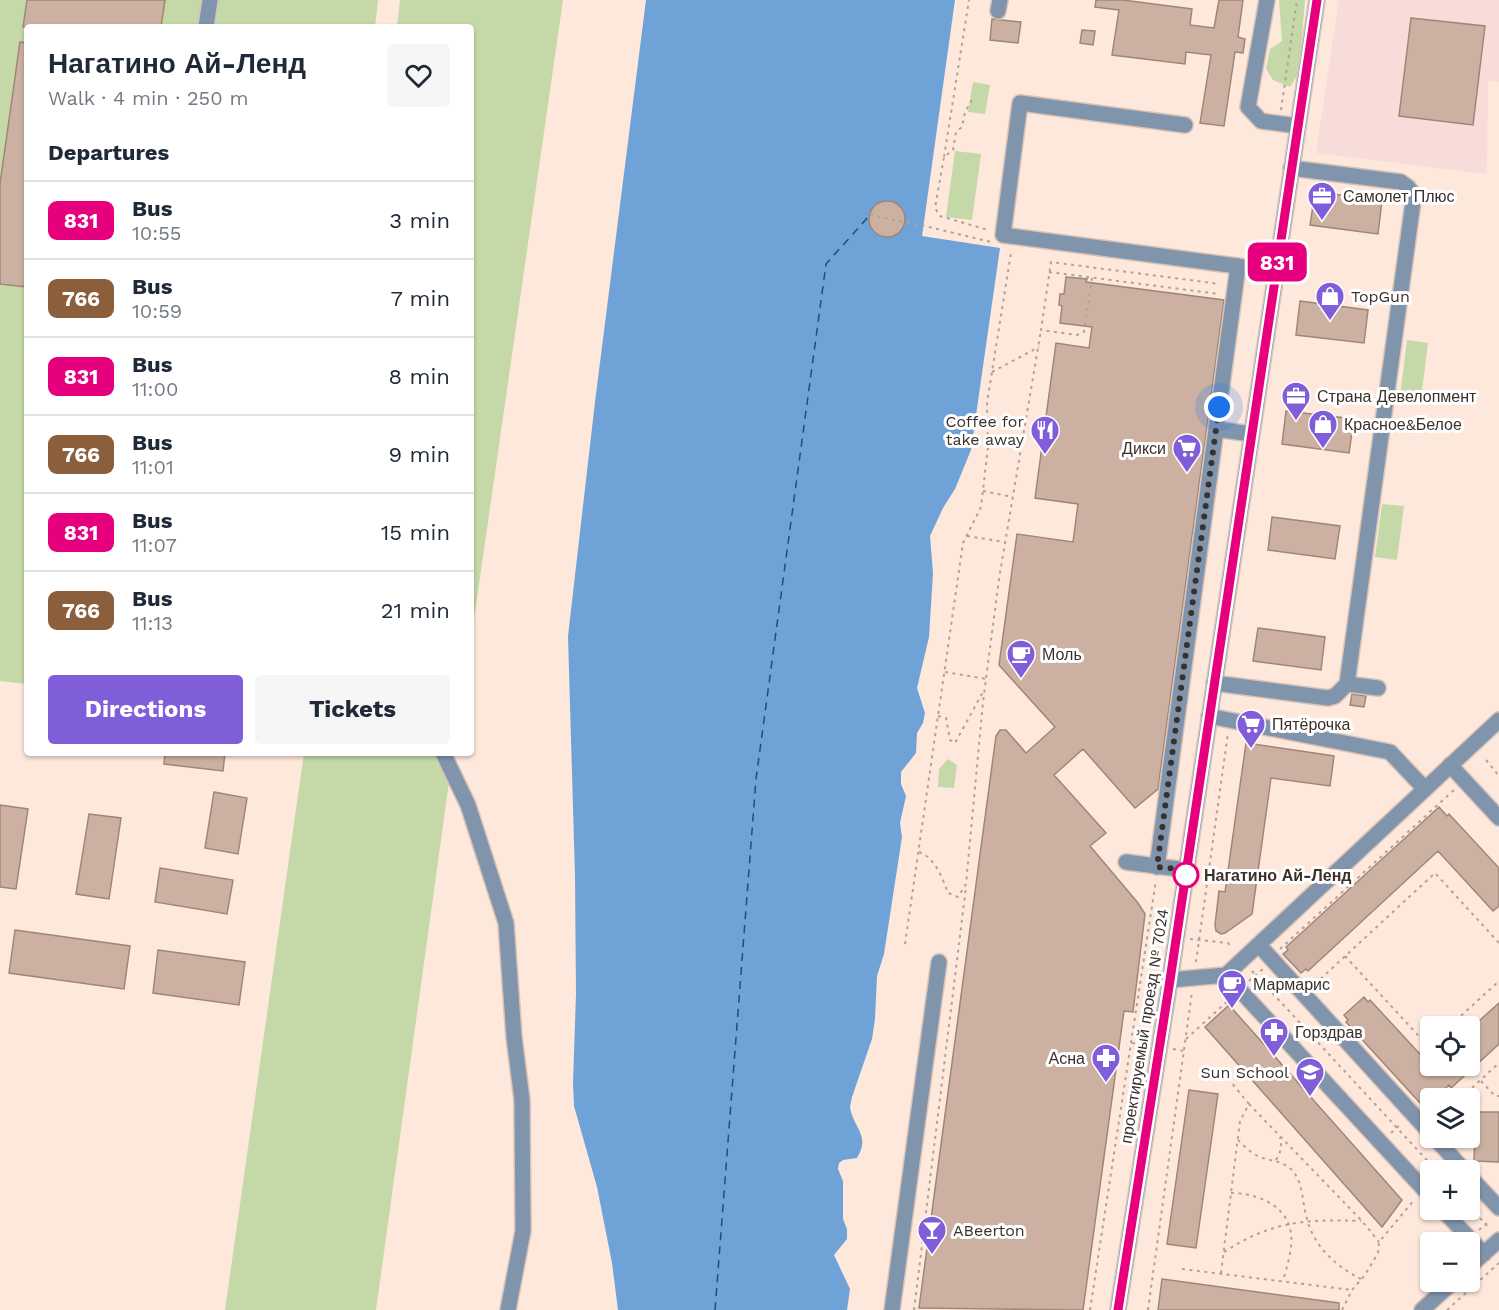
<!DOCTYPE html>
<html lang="en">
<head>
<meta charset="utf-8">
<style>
	body { margin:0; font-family:"Work Sans",sans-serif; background:#f6f6f7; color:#1f2937; height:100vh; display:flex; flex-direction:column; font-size:22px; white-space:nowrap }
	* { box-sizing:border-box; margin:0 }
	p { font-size:20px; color:#747a83 }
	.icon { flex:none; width:33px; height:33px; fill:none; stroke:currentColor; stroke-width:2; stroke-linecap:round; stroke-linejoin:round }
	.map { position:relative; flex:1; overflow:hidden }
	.details { position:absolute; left:24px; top:24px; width:450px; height:732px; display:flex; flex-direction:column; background:#fff; border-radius:6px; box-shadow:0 2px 4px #0004 }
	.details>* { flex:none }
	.badge { padding:0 12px; border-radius:9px; font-size:21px; line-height:39px }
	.buttons { position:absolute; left:1420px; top:1016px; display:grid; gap:12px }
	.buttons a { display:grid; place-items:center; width:60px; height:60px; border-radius:6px; background:#fff; box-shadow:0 2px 4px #0004; font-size:30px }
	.you { position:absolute; width:30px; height:30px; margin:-15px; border:4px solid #fff; border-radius:50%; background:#1a73e8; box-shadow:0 0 0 9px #1a73e833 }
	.map>.badge { position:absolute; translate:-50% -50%; box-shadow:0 0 0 3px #fff }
	h2 { padding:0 24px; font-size:22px; line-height:54px }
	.round { display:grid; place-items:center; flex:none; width:63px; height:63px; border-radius:6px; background:#f6f6f7 }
	.overview { display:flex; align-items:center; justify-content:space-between; height:102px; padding:0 24px }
	h1 { font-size:28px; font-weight:700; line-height:45px }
	.primary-button { display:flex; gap:12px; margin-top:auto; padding:12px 24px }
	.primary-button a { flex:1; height:69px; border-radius:6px; background:#805ed9; color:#fff; font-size:24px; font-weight:700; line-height:69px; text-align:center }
	.primary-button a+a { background:#f6f6f7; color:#1f2937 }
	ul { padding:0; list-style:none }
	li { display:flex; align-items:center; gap:18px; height:78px; padding:0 24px; border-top:2px solid #e0e1e3 }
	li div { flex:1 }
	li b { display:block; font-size:22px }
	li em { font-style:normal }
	li .badge { min-width:66px; font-weight:700; text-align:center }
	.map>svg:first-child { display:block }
	.commercial { fill:#f7dcd9 }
	.green { fill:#c4d9a7 }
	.water { fill:#6fa3d7 }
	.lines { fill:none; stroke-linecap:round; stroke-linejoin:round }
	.ferry { stroke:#194f81; stroke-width:1.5; stroke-dasharray:8 6; stroke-linecap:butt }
	.building { fill:#ccb1a2; stroke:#9f8677; stroke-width:1.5 }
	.minor-casing { stroke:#d7c3b8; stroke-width:18 }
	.path { stroke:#b3a197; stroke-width:2; stroke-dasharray:3 4.5; stroke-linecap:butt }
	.minor { stroke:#8094ac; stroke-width:15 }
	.line-casing { stroke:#fff; stroke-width:14 }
	.line { stroke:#e6007e; stroke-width:9 }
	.walk { stroke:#3b302a; stroke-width:6; stroke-dasharray:0 10.8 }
	.stop-dot { fill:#fff; stroke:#e6007e; stroke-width:3 }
	.labels { text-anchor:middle; stroke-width:6; stroke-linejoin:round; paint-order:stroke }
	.poi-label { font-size:16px; fill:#3b302a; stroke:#fff; text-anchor:start }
	.stop-label { font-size:16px; font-weight:bold; fill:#3b302a; stroke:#fff; text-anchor:start }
	.street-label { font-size:16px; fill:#3b302a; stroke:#fff }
</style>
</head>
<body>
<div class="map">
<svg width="1499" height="1310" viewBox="0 0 1499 1310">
	<rect width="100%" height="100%" fill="#fee8db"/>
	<path class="commercial" d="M1339,0H1499V82L1488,81L1487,174L1316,153Z"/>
	<path class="green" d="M0,0H378L375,27H27V684L0,681Z
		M400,0H563L471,640V27H397Z
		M1279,0H1305L1299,73L1290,87L1273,80L1266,69L1270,49L1282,41Z
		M973,82L990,85L985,114L968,112Z
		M955,151L981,154L972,220L946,217Z
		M1407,340L1428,343L1421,399L1400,396Z
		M1382,504L1404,506L1397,560L1375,557Z
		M304,753H453L376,1310H225Z
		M948,759L957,765L954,788L938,787L939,769Z"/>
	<path class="water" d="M646,0H955L922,236L1000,248L971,450L955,489L943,508L930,536L933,573L929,637L917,688L925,713L923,723L917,733L916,753L901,772V784L906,796L900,823L902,837L884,954L877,976L875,1019L872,1039L852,1097L850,1107C853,1128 871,1135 857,1158L843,1160L839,1163L838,1169L843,1181V1219L847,1229V1239L834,1255L850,1289L847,1310H618L612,1263L597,1187L574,1106L573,1084L576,994L575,876L568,636L595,402Z"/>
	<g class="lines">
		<path class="ferry" d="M715,1310L756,779L826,264L870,215"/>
	</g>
	<path class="building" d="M27,0H165L161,27H23Z
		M1096,0H1123L1192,9L1190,25L1214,28L1219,0H1243L1238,37L1245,39L1243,53L1235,52L1224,126L1200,123L1211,55L1186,52L1185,64L1112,55L1119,10L1095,7Z
		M1411,18L1485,26L1473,125L1399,116Z
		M992,19L1021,22L1018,43L990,40Z
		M1082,30L1095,31L1093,45L1080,43Z
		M20,42L27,43V287L0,284V184Z
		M1315,192L1382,200L1378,234L1310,225Z
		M869 219a18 18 0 1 1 36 0a18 18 0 1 1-36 0Z
		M1066,277L1087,279L1086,282L1224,300L1158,789L1135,808L1083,749L1054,775L1106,833L1090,846L1138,903L1145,914L1133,1012L1124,1011L1083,1310L919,1308L996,736L1000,730H1006L1026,753L1055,727L999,665L1017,534L1073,542L1078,504L1035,498L1056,343L1089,348L1092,327L1060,323L1062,306L1059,305L1060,294H1064Z
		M1300,301L1368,310L1364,343L1296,335Z
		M1286,411L1354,419L1349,453L1282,444Z
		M1272,517L1340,526L1335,559L1268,550Z
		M1258,628L1325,637L1321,670L1253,661Z
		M1352,694L1366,696L1364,707L1350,705Z
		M1246,743L1334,756L1330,786L1271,778L1252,914L1225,933L1221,934L1216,931L1215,925L1219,891L1225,892Z
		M165,753H225L223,771L164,764Z
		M214,792L247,798L238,854L205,848Z
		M0,805L28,809L16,889L0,887Z
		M1439,807L1447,816L1449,814L1499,868V906L1493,911L1438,851L1308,971L1306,969L1301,973L1283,954L1288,950L1286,947Z
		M89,814L121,818L109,899L76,894Z
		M160,868L233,880L227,914L155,902Z
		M15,930L130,946L124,989L9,973Z
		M158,950L245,962L239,1005L153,993Z
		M1364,997L1368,1002L1370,1000L1430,1065H1470V1029L1499,1003V1044L1451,1088L1449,1085L1435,1098H1431V1101L1427,1105L1422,1101L1420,1103L1346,1022L1348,1020L1344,1015Z
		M1229,1005L1402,1200L1382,1227L1205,1027Z
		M1189,1090L1218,1094L1196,1248L1167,1244Z
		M1476,1112H1499V1162L1474,1161Z
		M1162,1279L1339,1303V1310H1158Z"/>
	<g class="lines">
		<g class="minor-casing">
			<path id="minor" d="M1267,0L1248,107L1261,121L1298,126
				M998,11L1000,0
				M206,27L210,0
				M1185,125L1020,103L1003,235L1275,271
				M1216,429L1251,434
				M1214,683L1328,698L1335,696L1347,684L1414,195L1408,187L1401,182L1291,168
				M1347,684L1378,688
				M1209,716L1390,752L1424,788
				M443,753L468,805L506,923L514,1037L522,1100L523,1231L508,1310
				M1450,765L1499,818
				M1126,862L1187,870
				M1157,867L1238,266
				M1259,945L1431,1134
				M1226,975L1431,1197
				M1170,980L1226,975L1499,720
				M1434,1137L1464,1170
				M1470,1177L1499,1208
				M1442,1209L1484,1254
				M1470,1266L1499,1240
				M892,1310L939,962
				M1118,1310L1170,980L1317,0
				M1422,1310L1454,1281"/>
		</g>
		<path class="path" d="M972,100L965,112L962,127L956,132L953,150L944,157L935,208L940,216L988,230
			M1281,110L1297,0
			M944,157L969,0
			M870,215L925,226L991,242
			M1049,272L1219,294
			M1092,278L1084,332L1077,335L1041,330L1051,262L1220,284
			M992,372L1039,347
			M983,491L1013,497
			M967,536L1005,542
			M945,672L986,679
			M938,716L946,718L950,740L955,743L983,692
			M1486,760L1499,776
			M919,852C935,858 942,877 948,893L958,897L966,884L983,702L999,579L1041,330
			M1190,939L1228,943L1232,948
			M905,944L963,543L981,507L988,447L987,403L1011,253L1009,251
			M1280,949L1455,789
			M1345,956L1428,1046L1431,1043
			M1196,962L1228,733
			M1252,971L1436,1170
			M1249,981L1263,969
			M1315,984L1435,873L1499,943
			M1450,1026L1499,981
			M1186,1039L1230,999
			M1132,1043L1147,1046
			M1173,1049L1184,1051
			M1481,1081L1495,1096H1499
			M1461,1098L1499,1063
			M1249,1104L1362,1221L1379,1242
			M1391,1133L1402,1123
			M1238,1140C1243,1145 1249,1151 1256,1155C1268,1162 1282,1159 1293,1171C1304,1186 1302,1203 1307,1219C1314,1247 1337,1267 1361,1279
			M1276,1160C1281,1152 1282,1147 1280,1137
			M1231,1193C1256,1193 1288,1205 1291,1234C1293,1248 1287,1267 1283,1280
			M1470,1207L1490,1229
			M1479,1230L1490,1220
			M1224,1252C1272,1221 1305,1219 1361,1221
			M1182,1269L1352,1290
			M1221,1273L1240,1121L1249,1104L1222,1071
			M914,1310L966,887
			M1090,1310L1156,880
			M1148,1310L1192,992
			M1342,1310L1352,1290L1365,1275L1378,1253L1379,1242L1415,1199
			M1447,1310L1499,1263"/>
		<use href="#minor" class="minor"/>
	</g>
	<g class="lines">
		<g class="line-casing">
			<path id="line" d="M1118,1310L1170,980L1317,0"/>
		</g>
		<use href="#line" class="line"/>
		<path class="walk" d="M1186,875L1187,870L1157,867L1219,407"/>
	</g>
	<defs>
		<g id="office-pin" transform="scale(1.5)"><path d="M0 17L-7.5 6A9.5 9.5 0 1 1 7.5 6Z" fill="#805ed9" stroke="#fff"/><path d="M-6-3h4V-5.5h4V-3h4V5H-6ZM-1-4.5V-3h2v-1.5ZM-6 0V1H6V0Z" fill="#fff"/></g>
		<g id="shop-pin" transform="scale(1.5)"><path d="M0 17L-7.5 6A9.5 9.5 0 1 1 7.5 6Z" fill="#805ed9" stroke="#fff"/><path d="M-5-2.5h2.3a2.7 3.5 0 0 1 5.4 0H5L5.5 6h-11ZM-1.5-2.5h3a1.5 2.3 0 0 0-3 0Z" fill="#fff"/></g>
		<g id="restaurant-pin" transform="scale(1.5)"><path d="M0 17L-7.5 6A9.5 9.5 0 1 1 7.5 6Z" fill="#805ed9" stroke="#fff"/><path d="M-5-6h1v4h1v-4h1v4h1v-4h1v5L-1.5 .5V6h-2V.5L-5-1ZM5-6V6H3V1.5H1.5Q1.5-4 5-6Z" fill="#fff"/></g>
		<g id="supermarket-pin" transform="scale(1.5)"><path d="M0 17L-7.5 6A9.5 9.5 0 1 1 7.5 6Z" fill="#805ed9" stroke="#fff"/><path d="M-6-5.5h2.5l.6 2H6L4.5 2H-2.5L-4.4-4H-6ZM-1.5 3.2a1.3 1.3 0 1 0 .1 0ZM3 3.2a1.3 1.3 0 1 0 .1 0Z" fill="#fff"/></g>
		<g id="cafe-pin" transform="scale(1.5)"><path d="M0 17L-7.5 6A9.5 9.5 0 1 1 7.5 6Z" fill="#805ed9" stroke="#fff"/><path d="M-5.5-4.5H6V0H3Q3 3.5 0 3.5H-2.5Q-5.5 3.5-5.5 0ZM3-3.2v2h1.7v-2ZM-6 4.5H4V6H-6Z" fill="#fff"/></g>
		<g id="pharmacy-pin" transform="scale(1.5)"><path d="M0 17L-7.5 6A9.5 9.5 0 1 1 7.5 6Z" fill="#805ed9" stroke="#fff"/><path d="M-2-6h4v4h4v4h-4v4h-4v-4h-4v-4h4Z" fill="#fff"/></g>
		<g id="school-pin" transform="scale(1.5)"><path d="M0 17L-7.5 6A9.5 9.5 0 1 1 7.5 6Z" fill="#805ed9" stroke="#fff"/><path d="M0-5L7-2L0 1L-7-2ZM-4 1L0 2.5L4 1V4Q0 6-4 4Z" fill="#fff"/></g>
		<g id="bar-pin" transform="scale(1.5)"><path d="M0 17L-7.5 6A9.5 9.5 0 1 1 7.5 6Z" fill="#805ed9" stroke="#fff"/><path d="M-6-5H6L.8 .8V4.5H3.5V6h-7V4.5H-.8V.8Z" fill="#fff"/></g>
	</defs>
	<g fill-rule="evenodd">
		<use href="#office-pin" x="1322" y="196"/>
		<use href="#shop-pin" x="1330" y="296"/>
		<use href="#office-pin" x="1296" y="396"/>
		<use href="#shop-pin" x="1323" y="424"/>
		<use href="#restaurant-pin" x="1045" y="430"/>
		<use href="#supermarket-pin" x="1187" y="448"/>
		<use href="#cafe-pin" x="1021" y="654"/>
		<use href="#supermarket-pin" x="1251" y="724"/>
		<use href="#cafe-pin" x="1232" y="984"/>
		<use href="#pharmacy-pin" x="1274" y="1032"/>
		<use href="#pharmacy-pin" x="1106" y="1058"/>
		<use href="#school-pin" x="1310" y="1072"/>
		<use href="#bar-pin" x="932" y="1230"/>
	</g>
	<circle class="stop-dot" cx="1186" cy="875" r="12"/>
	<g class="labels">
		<g class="poi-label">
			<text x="1343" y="202">Самолет Плюс</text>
			<text x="1351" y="302">TopGun</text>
			<text x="1317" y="402">Страна Девелопмент</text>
			<text x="1024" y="427" text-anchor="end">Coffee for<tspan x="1024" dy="18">take away</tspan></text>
			<text x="1344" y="430">Красное&amp;Белое</text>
			<text x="1166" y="454" text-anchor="end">Дикси</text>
			<text x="1042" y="660">Моль</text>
			<text x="1272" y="730">Пятёрочка</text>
			<text x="1253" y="990">Мармарис</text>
			<text x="1295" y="1038">Горздрав</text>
			<text x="1085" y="1064" text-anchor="end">Асна</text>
			<text x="1289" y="1078" text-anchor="end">Sun School</text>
			<text x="953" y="1236">ABeerton</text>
		</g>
		<g class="stop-label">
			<text x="1204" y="881">Нагатино Ай-Ленд</text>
		</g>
		<g class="street-label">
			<text transform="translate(1144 1026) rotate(-81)" y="6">проектируемый проезд № 7024</text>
		</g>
	</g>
</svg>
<div class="buttons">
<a><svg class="icon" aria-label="locate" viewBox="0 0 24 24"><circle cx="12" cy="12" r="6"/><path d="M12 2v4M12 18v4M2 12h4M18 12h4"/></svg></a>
<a><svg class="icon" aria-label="layers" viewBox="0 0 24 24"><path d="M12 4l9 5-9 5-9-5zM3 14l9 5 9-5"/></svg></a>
<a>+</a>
<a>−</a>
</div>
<div class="you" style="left:1219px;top:407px"></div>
<b class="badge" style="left:1277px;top:262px;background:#e6007e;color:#fff">831</b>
<section class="details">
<div class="overview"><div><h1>Нагатино Ай-Ленд</h1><p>Walk · 4 min · 250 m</p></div><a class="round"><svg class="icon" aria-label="heart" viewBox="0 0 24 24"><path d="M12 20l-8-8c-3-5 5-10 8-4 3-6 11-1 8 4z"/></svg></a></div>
<h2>Departures</h2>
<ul>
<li><span class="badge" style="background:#e6007e;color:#fff">831</span><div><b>Bus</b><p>10:55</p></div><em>3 min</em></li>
<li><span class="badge" style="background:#8b5e3c;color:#fff">766</span><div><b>Bus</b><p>10:59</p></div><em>7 min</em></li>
<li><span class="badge" style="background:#e6007e;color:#fff">831</span><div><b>Bus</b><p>11:00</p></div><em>8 min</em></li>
<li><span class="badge" style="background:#8b5e3c;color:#fff">766</span><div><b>Bus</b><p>11:01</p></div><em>9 min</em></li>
<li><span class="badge" style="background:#e6007e;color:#fff">831</span><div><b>Bus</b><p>11:07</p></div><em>15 min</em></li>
<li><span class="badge" style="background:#8b5e3c;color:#fff">766</span><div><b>Bus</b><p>11:13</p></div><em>21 min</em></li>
</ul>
<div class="primary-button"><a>Directions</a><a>Tickets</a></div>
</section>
</div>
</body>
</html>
